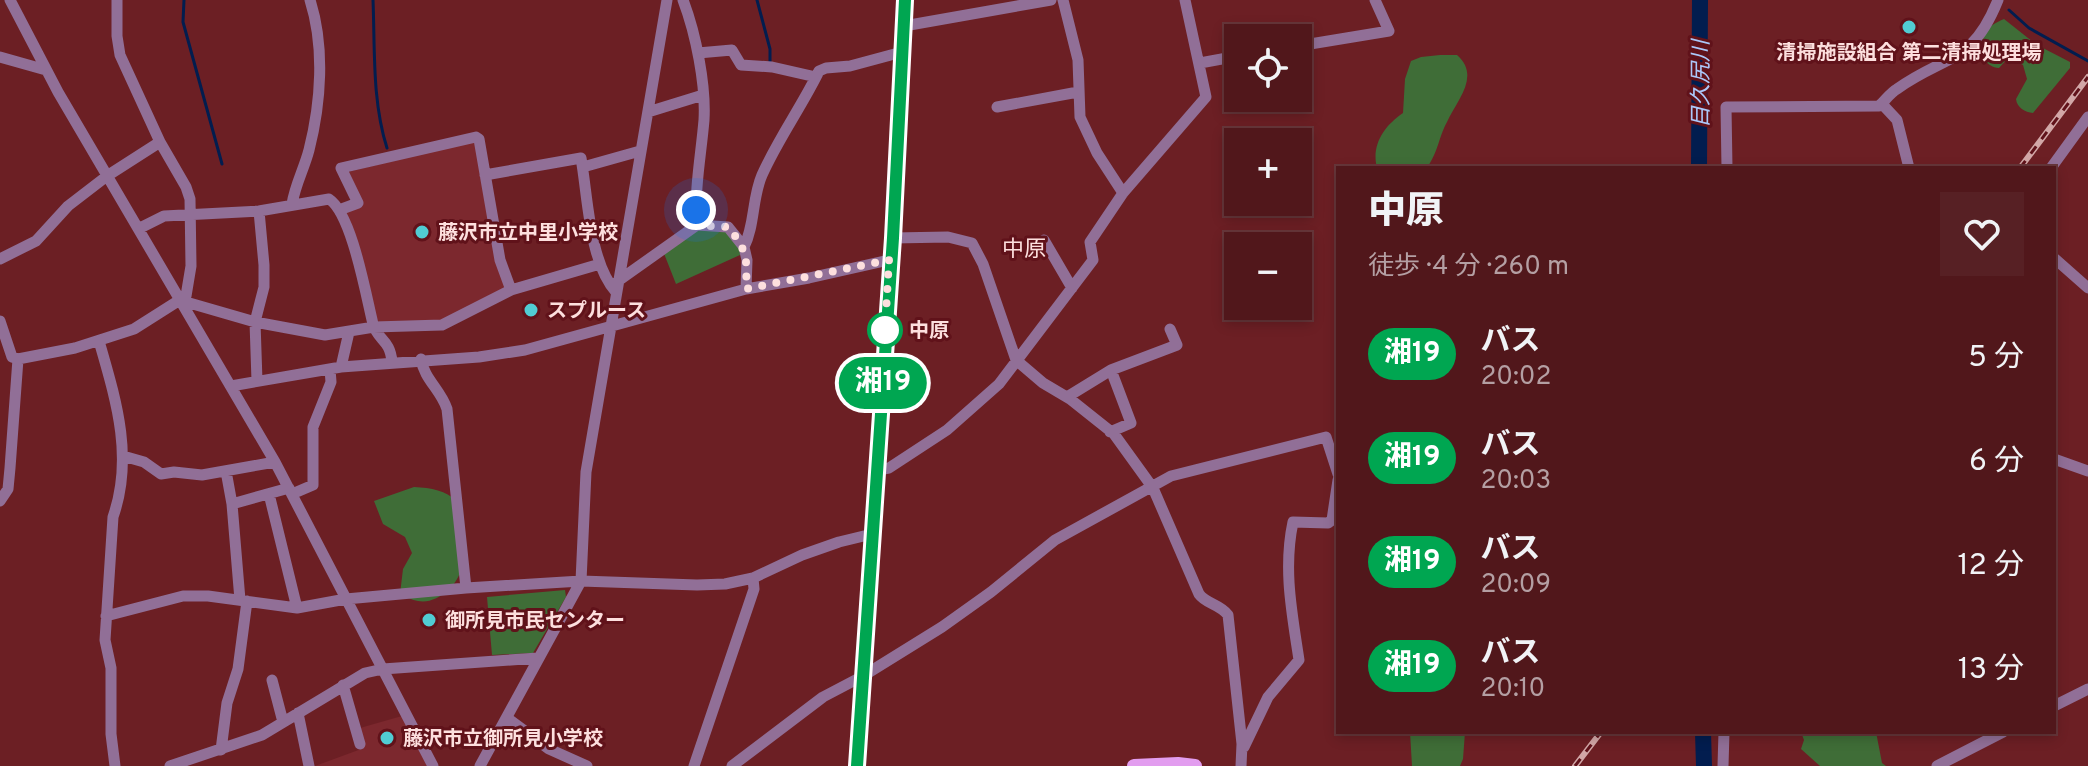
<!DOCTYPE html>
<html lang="ja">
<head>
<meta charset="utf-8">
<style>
	body { margin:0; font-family:Overpass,"Noto Sans JP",sans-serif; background:#572024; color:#f1f3f6; height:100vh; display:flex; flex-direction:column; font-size:30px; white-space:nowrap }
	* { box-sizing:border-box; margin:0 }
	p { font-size:26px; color:#b49fa3 }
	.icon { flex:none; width:44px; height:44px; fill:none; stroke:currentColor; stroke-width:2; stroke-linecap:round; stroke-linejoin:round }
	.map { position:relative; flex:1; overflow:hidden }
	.panel { position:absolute; left:1336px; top:166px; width:720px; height:568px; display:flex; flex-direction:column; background:#51171b; border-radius:0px; box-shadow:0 4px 12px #0003,0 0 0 2px #67363a }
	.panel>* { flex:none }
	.badge { padding:0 16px; border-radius:26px; font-size:28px; line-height:52px }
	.fabs { position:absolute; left:1224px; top:24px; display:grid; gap:16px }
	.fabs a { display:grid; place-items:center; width:88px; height:88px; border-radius:0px; background:#51171b; box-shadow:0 4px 12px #0003,0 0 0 2px #67363a; font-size:40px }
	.you { position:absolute; width:40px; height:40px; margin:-20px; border:6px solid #fff; border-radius:50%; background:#1a73e8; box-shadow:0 0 0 12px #1a73e833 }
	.map>.badge { position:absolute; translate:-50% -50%; box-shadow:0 0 0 4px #fff }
	.round { display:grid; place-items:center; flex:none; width:84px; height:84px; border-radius:0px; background:#572024 }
	.overview { display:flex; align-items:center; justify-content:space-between; height:136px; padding:0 32px }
	h1 { font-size:38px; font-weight:800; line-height:60px }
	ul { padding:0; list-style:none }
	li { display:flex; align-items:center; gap:24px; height:104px; padding:0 32px }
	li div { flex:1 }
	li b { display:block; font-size:30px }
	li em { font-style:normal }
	li .badge { min-width:88px; font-weight:700; text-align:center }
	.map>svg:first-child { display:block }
	.built { fill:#7c282e }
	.green { fill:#3f6d37 }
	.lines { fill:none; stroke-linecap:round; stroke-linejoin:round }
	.stream { stroke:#021d4f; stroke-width:3 }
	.river { stroke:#021d4f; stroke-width:16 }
	.minor { stroke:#916f97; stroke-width:11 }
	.major { stroke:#e29def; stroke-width:14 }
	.rail-casing { stroke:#d2a7a7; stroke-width:6 }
	.rail { stroke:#60121a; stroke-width:3; stroke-dasharray:9; stroke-linecap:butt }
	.line-casing { stroke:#fff; stroke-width:18 }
	.line { stroke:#00a651; stroke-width:12 }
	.walk { stroke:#fddfde; stroke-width:8; stroke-dasharray:0 14.4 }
	.poi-dot { fill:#51ccd3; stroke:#60121a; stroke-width:3 }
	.stop-dot { fill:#fff; stroke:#00a651; stroke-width:4 }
	.labels { text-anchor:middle; stroke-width:6; stroke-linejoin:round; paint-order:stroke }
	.poi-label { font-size:20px; font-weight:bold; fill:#fddfde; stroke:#60121a; text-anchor:start }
	.stop-label { font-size:20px; font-weight:bold; fill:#fddfde; stroke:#60121a; text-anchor:start }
	.water-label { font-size:22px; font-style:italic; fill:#abc8fa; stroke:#60121a }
	.neighbourhood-label { font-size:22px; fill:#fddfde; stroke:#60121a }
</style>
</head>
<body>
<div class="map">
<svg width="2088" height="766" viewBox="0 0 2088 766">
	<rect width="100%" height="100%" fill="#6c1f24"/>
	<path class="built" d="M475,140L507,286L448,321L379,322L376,318L356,240L345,214L348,211L363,206L348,172Z
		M402,716L427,766H315L364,748L360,728Z"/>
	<path class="green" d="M2004,19L2037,45L2070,62V68L2033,113C2025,112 2017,108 2016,99L2027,79L2023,65L2009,57L1999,68C1986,67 1982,56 1979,45C1991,28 1984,28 2004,19Z
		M1440,55H1457C1481,76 1457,100 1447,122C1438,139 1439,150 1427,168H1377C1371,145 1384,126 1403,113L1405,79L1411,61L1421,57Z
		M696,230H726L742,251L740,255L676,284L663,251Z
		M414,487C432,488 445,490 458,502C459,522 464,545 462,565C460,584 437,605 418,601C412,600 406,597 400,594L403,569L412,553L405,537L383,524L374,501Z
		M565,590L566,597L533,653L492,655L487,597Z
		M1410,732H1465L1463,759L1460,766H1412Z
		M1801,732H1876L1882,763L1886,766H1820L1801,749L1804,740Z"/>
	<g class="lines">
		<path class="stream" d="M184,0L183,22L222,164
			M373,0C375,49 372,101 387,148
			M757,0L770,49V64
			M2009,10L2029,28L2088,61"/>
		<path class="river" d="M1699,168L1700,0
			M1703,732L1704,766"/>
		<path class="minor" d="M10,0L58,92L275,462L433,766
			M683,0C696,34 706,85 704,120C701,156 694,189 697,225
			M1063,0L1078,60L1080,117L1097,153L1123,193
			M904,26L1051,0
			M1298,46L1389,31L1375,0
			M698,53L732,50L741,65L772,67L816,77
			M0,57L46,70
			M1200,63L1238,56
			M1882,104L1897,120L1909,168
			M997,107L1078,92
			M648,112L703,95
			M583,167L640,151
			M1727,168L1726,107L1879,106C1885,101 1890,93 1897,89C1946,54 1972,65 1998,0
			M2051,168L2088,117
			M485,175L581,158C588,197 589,262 616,292
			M292,204C295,185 304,169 309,150C321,103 325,47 310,0
			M339,210L358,203L341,168L476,137L479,139L500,260L511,290
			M140,228L164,216L259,211L329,199C352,214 366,296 373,324C378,341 390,339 392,362
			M893,238L948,237L972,243L983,264L1016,360L1043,383L1070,399L1114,434L1153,488L1199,594C1206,604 1220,604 1228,615L1242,744L1241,766
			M1044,240L1072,288
			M2054,258L2088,288
			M0,259L36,241L68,206L107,176L160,142
			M618,281L697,225L728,227L744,247
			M746,289L747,260L744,247C755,225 752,198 762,175C778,139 802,106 819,71L826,68L850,66L902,52
			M179,300L255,322L325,335L374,327L442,325L511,290L600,264
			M0,321L12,357L18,359L75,348L134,329L186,296L191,266L190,199L186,187L160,142L120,55L117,36V0
			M99,341C116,400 134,457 113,517L105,640L111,668V734L115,766
			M421,359C424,379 441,390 447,409L466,588
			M341,367L349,332
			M257,381L255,322L264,287V265L259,211
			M231,386L341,367L479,357L525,350L746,289L809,278L889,260
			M1067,397L1111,370L1177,345L1170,329
			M1110,432L1131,423L1111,370
			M123,456L144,462L161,474L174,472L202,475L275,462
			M2054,459L2088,471
			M878,470L889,468L947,430L999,384L1093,260L1090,242L1123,193L1206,97L1185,0
			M226,471L232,504L240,600
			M269,494L297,608
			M292,494L313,485V427L331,382L330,369
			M0,501L8,489L10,468L18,359
			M232,504L289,488
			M106,616L183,596H208L297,608L346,599L466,588L581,581L697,585L725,584L753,578L802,555L839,542L872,534
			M272,680L283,722
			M343,685L360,744
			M2054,706L2088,689
			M298,713L309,766
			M507,718L549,749L587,766
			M1244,747L1268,697L1299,660C1292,613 1283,569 1293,522L1328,523L1332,520L1338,480
			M221,750L227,703L238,669L247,601
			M170,766L262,735L365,673L383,669L538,658
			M480,766L581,581L586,472L667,0
			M694,766L754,589L753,578
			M732,766L823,697L863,676L942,627L991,592L1055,540L1171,476L1326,437L1338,474
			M1723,766L1724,732
			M1937,766L2003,732"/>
		<path class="major" d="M857,766L893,238L905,0
			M1134,766L1178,764L1195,766"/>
		<g class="rail-casing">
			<path id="rail" d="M2020,168L2088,77
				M1575,766L1601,732"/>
		</g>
		<use href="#rail" class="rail"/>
	</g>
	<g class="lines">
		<g class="line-casing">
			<path id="line" d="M857,766L893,238L905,0"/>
		</g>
		<use href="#line" class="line"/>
		<path class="walk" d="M696,210L697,225L728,227C748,251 747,259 746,289L889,260L885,330"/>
	</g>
	<g class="poi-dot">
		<circle cx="1909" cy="27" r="8"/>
		<circle cx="422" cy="232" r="8"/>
		<circle cx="531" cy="310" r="8"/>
		<circle cx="429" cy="620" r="8"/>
		<circle cx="387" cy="738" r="8"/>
	</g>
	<circle class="stop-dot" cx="885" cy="330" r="16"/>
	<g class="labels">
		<g class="poi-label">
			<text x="1909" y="59" text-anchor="middle">清掃施設組合 第二清掃処理場</text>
			<text x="438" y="239">藤沢市立中里小学校</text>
			<text x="547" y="317">スプルース</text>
			<text x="445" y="627">御所見市民センター</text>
			<text x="403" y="745">藤沢市立御所見小学校</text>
		</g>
		<g class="stop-label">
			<text x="909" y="337">中原</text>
		</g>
		<g class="water-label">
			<text transform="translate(1700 84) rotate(-90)" y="8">目久尻川</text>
		</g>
		<g class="neighbourhood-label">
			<text x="1024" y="256">中原</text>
		</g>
	</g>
</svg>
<div class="fabs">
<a><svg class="icon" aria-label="locate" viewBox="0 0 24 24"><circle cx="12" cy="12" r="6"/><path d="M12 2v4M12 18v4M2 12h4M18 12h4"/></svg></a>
<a>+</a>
<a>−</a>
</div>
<div class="you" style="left:696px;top:210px"></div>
<b class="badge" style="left:883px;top:383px;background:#00a651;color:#fff">湘19</b>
<section class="panel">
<div class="overview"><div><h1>中原</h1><p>徒歩 · 4 分 · 260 m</p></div><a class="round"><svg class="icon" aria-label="heart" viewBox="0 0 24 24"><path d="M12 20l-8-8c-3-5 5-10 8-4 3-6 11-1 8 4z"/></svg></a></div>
<ul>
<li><span class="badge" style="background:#00a651;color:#fff">湘19</span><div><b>バス</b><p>20:02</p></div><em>5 分</em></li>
<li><span class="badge" style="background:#00a651;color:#fff">湘19</span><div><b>バス</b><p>20:03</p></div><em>6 分</em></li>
<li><span class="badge" style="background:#00a651;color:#fff">湘19</span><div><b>バス</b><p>20:09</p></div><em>12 分</em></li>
<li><span class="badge" style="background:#00a651;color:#fff">湘19</span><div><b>バス</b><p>20:10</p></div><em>13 分</em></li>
</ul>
</section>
</div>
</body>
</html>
